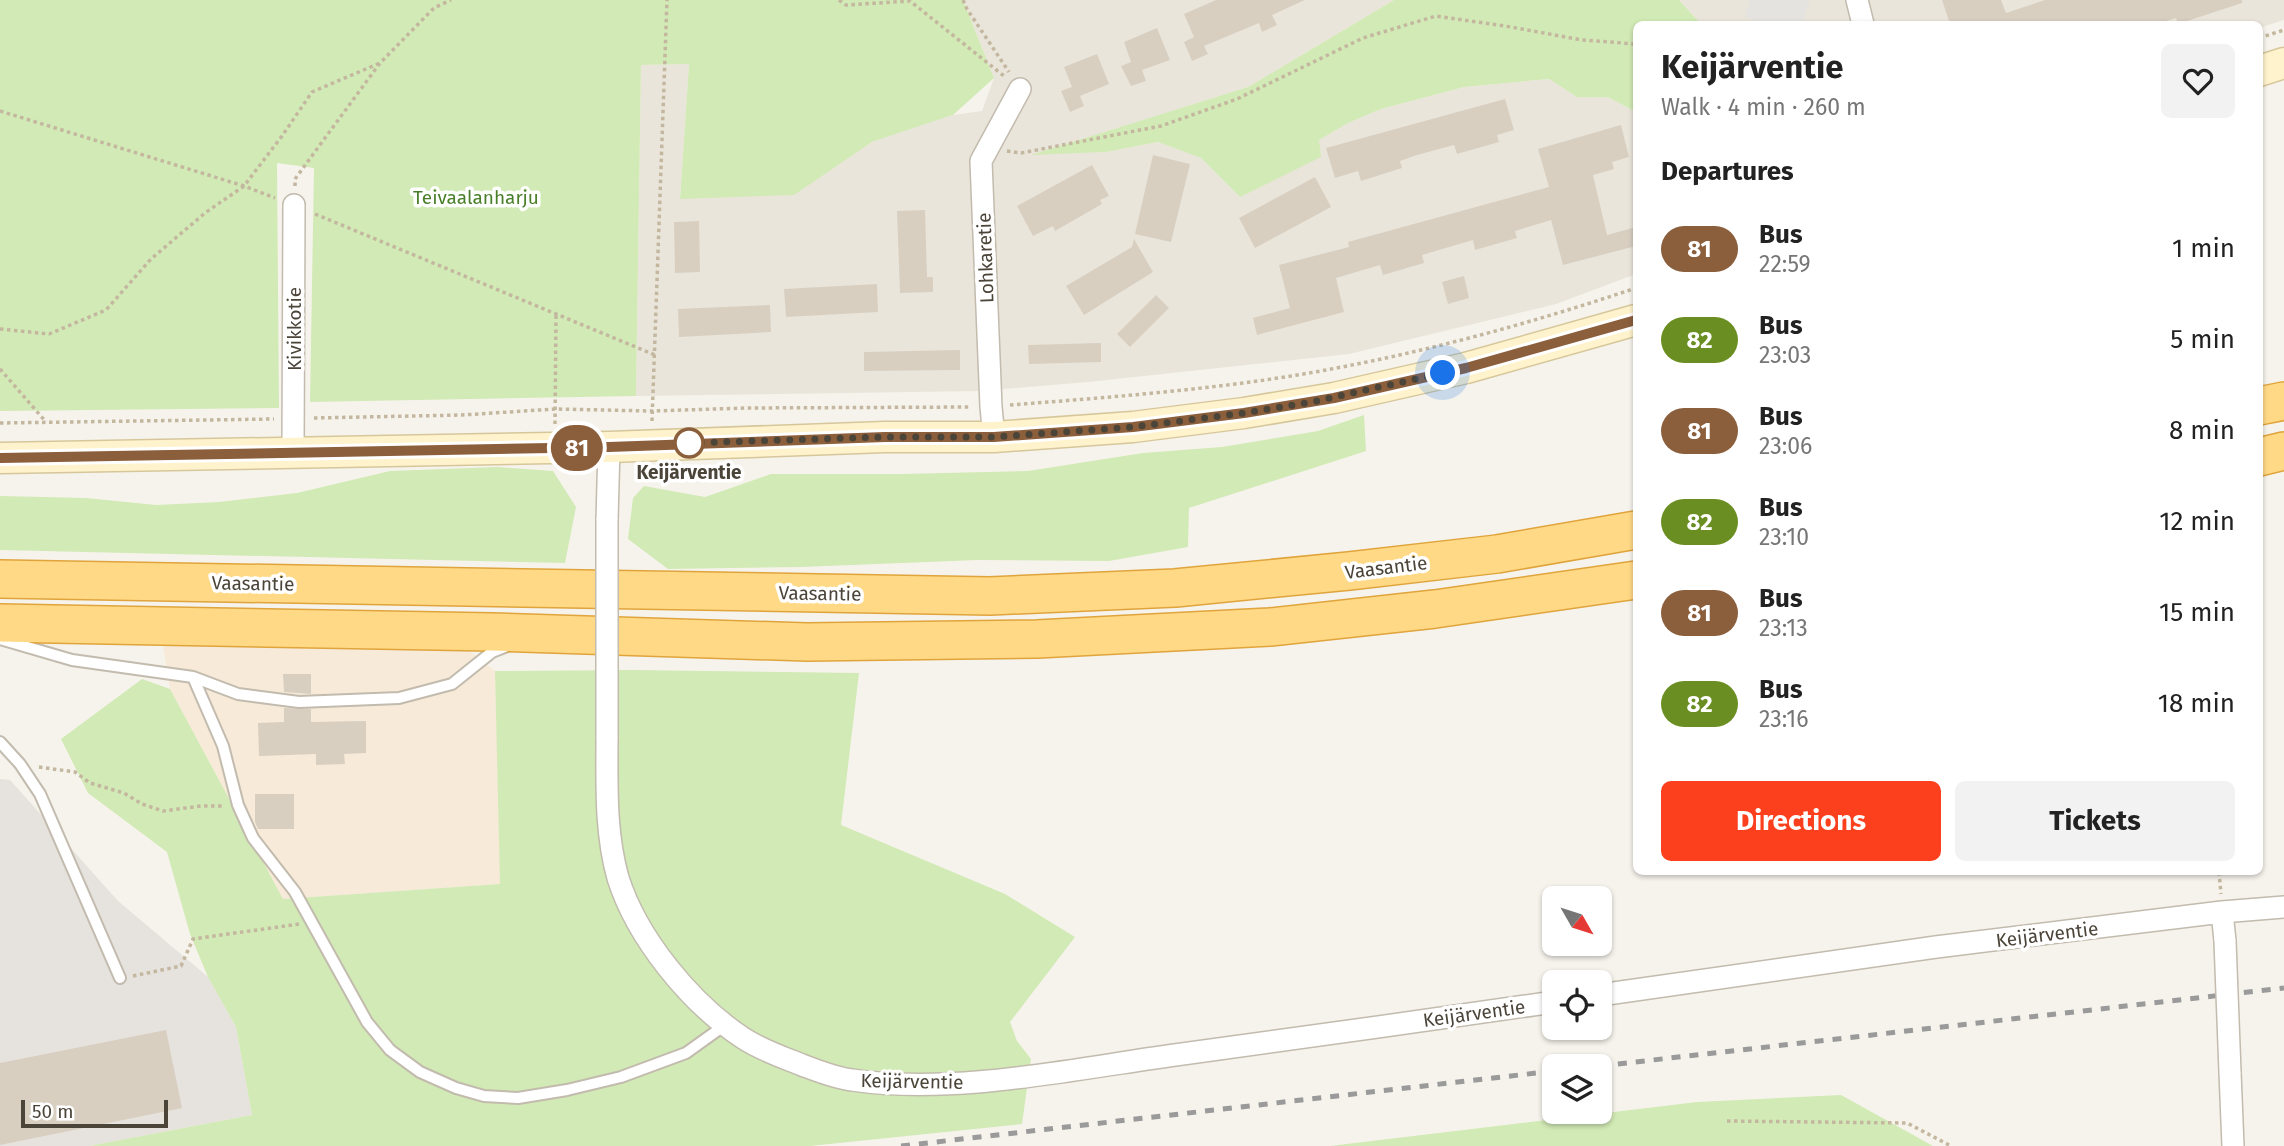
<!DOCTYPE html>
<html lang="en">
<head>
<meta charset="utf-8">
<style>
	body { margin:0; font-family:"Fira Sans",sans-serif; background:#f2f2f2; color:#222; height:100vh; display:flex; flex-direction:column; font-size:26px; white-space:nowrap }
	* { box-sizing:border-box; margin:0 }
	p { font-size:23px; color:#767676 }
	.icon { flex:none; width:38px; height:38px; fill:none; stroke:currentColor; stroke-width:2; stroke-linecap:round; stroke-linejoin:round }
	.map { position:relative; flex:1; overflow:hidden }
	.sheet { position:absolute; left:1633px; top:21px; width:630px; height:854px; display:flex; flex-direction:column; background:#fff; border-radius:10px; box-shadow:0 2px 5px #0004 }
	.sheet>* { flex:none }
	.badge { padding:0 14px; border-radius:23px; font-size:24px; line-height:46px }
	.needle { width:46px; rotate:129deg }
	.tools { position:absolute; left:1542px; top:886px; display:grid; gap:14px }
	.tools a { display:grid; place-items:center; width:70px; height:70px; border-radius:10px; background:#fff; box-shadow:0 2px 5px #0004; font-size:35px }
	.scale { position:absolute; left:21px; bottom:18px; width:147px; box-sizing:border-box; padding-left:7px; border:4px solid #4b4439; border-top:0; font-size:19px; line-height:24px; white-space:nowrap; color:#4b4439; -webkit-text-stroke:5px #fff; paint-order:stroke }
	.you { position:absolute; width:35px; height:35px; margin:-18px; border:5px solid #fff; border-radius:50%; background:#1a73e8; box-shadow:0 0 0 10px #1a73e833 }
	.map>.badge { position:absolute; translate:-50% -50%; box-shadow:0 0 0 4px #fff }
	h2 { padding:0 28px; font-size:26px; line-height:63px }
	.round { display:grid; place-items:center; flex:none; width:74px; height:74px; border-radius:10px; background:#f2f2f2 }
	.headline { display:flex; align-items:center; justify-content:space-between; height:119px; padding:0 28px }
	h1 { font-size:33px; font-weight:700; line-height:52px }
	.primary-button { display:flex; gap:14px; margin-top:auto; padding:14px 28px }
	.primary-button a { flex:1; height:80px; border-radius:10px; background:#fc3f1d; color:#fff; font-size:28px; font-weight:700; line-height:80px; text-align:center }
	.primary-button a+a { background:#f2f2f2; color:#222 }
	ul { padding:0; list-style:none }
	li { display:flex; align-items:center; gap:21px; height:91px; padding:0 28px }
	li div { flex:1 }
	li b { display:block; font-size:26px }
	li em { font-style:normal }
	li .badge { min-width:77px; font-weight:700; text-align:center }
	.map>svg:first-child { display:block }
	.residential { fill:#eae5da }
	.commercial { fill:#f7ead8 }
	.industrial { fill:#e6e2dd }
	.green { fill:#d2eab5 }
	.parking { fill:#e5e3e0 }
	.building { fill:#d8cfc1 }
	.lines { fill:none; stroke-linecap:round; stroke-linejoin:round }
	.service-casing { stroke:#c2bbae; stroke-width:14 }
	.minor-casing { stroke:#c2bbae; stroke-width:24 }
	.secondary-casing { stroke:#d6c79b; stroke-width:33 }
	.trunk-casing { stroke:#e0a43c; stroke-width:40 }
	.path { stroke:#c4b79f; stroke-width:3.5; stroke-dasharray:3.5 3.5; stroke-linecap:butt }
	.service { stroke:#fff; stroke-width:10 }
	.minor { stroke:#fff; stroke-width:21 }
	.secondary { stroke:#fff3cd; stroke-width:30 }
	.trunk { stroke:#ffd985; stroke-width:37 }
	.rail { stroke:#9a9a9a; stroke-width:5; stroke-dasharray:9 9; stroke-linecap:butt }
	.minor-bridge-casing { stroke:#c2bbae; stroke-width:24; stroke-linecap:butt }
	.minor-bridge { stroke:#fff; stroke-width:21 }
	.line-casing { stroke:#fff; stroke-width:16 }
	.line { stroke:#8b5e3c; stroke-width:10 }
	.walk { stroke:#4b4439; stroke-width:7; stroke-dasharray:0 12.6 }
	.stop-dot { fill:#fff; stroke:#8b5e3c; stroke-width:3.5 }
	.labels { text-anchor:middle; stroke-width:7; stroke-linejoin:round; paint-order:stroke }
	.park-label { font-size:19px; fill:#4a7f2a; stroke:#fff }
	.street-label { font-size:19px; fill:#4b4439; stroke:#fff }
	.stop-label { font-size:19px; font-weight:bold; fill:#4b4439; stroke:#fff }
</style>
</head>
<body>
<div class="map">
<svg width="2284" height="1146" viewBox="0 0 2284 1146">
	<rect width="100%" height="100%" fill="#f6f3ec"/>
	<path class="residential" d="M963,0H1394L1248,87L1035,154L1106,152L1158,142L1201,158L1240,197L1319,140L1348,123L1381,109L1464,87L1549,79L1577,97H1608L1636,112V274L1556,304L1349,354L1088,382L978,391L636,396L641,65L689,64L680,198L794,194L872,142L953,115L982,111L994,78Z
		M1679,0H2284V20L2259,28V24H1701Z"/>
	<path class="commercial" d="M162,640L460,644L495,671L501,884L283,899L170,689Z"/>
	<path class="industrial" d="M0,779L10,780L118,901L208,977L236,1027L252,1115L89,1146H0Z"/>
	<path class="green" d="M0,0H963L994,78L953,115L872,142L794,195L680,199L689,64L641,65L636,396L310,402L314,168L277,163L279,408L0,411Z
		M1394,0H1679L1701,24H1636V112L1608,97H1577L1549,79L1464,87L1381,109L1348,123L1319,140L1321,157L1240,197L1201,158L1158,142L1106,152L1031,155L1248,87Z
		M1364,415L1366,451L1189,508L1188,547L1109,561L977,560L801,567L668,569L628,539L633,498L644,486L705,497L771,474H903L1028,471L1143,453L1222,447L1318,431Z
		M497,467L553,471L576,507L565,563L0,550V496L86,498L156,505L219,502L297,493L390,471Z
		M633,670L859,673L841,825L1005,894L1075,937L1010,1022L1017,1041L1031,1059L1022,1124L810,1146H89L252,1115L236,1027L208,977L190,934L167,852L88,793L61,739L142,679L170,689L283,899L500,884L495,671Z
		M1841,1095L1933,1146H1330L1697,1102Z"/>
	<path class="parking" d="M1750,0H1810L1802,24H1768L1745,17Z"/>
	<path class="building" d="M1216,0H1305L1272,15L1277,25L1262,32L1259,23L1204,46L1208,54L1192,61L1184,42L1194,37L1184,14Z
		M1942,0H2001L2006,13L2045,0H2242V3L2178,24L2176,18L2156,24H1950Z
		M1157,28L1170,60L1142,70L1146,81L1131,86L1121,66L1131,62L1124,42Z
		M1097,54L1109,84L1080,96L1084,106L1070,112L1061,91L1072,87L1064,67Z
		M1505,99L1514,130L1497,135L1499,142L1457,154L1454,145L1417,155L1400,161L1402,168L1361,181L1358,171L1335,178L1326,148Z
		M1621,125L1629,157L1612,162L1614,169L1593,175L1607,235L1636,227V246L1563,265L1551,220L1515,231L1517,238L1475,250L1473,240L1422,255L1424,263L1383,275L1380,265L1336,278L1344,312L1257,335L1253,318L1290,308L1279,265L1349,247L1348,242L1549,187L1538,149Z
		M1153,155L1190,164L1171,242L1135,234Z
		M1092,165L1109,196L1100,200L1102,204L1055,231L1053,226L1033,236L1017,206Z
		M1315,177L1331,207L1255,248L1239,218Z
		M925,210L927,277H933V292L900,293L897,211Z
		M699,221L700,272L675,273L674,222Z
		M1134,239L1153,272L1084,315L1066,286L1132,247Z
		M1464,276L1469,298L1448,304L1442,282Z
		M877,284L878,312L786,317L784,289Z
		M1156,295L1169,308L1130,347L1117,334Z
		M770,305L771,332L679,337L678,309Z
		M1101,343V362L1029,364L1028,345Z
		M960,350V370L864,371V352Z
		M283,674H311V694L284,692Z
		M284,708L311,709V722L366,721V753L344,754L345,764L316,765V754L259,756L258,723L284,722Z
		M255,794H294V829H258L255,822Z
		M166,1030L182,1108L0,1145V1063Z"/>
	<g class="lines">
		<g class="service-casing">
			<path id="service" d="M0,639L72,660L193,677L238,694L299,702L399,698L452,684L492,652L510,645
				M193,677L223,746L238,805L253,838L295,892L367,1022L390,1050L420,1072L456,1088L484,1096L518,1098L567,1090L621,1077L686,1053L725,1025
				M0,742L20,764L40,794L120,978"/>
		</g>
		<g class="minor-casing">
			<path id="minor" d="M1857,0L1863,24
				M994,437L991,407L981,161L1020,89
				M293,452L294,205
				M607,520L609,447
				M607,737C607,784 605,832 618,878C637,938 690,1003 743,1038C761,1050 782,1057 802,1065C818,1071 835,1078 852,1080C955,1095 1072,1069 1175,1055C1301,1038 1428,1020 1554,1002
				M2222,912L2284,907
				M1600,995L1936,947L2222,912L2225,941
				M2230,1072L2233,1146"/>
		</g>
		<g class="secondary-casing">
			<path id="secondary" d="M2259,71L2284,63
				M0,458L609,447L885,437H994L1133,427L1244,413L1334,398L1466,368L1636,320"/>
		</g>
		<g class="trunk-casing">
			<path id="trunk" d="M2259,406L2284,401
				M2259,457L2284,451
				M0,579L990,596L1175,588L1349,571L1497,554L1636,530
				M0,623L492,632L807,642L1037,639L1270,627L1435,609L1636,580"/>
		</g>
		<path class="path" d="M839,0L846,5L910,1L1004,76
			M963,0L967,9L1009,72
			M2259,38L2284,30
			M0,111L244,186L275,198
			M1007,151L1021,153L1161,126L1237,99L1363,38L1436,16L1511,27L1582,40L1636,44
			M295,186V179L380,63L434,8L451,0
			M315,214L655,355
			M0,329L49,334L106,310L151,259L205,213L244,186L282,136L312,92L380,63
			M0,369L46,422
			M1010,405C1088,399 1166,393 1243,383C1375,366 1511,330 1636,288
			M314,418L462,415L555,409L652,411L747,408L971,407
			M652,421L667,0
			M0,423L274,419
			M555,424L556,314
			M39,767L75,772L90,783L124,793L142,804L163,811L201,806H225
			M2219,872L2221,894
			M133,976L181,966L193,939L299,924
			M1727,1121L1907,1123L1951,1146"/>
		<use href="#service" class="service"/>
		<use href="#minor" class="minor"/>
		<use href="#secondary" class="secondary"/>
		<use href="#trunk" class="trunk"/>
		<path class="rail" d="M1600,1066L2284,988
			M901,1146L1554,1071"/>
		<g class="minor-bridge-casing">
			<path id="minor-bridge" d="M607,520V737
				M2225,941L2230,1072"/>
		</g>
		<use href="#minor-bridge" class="minor-bridge"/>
	</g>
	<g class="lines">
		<g class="line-casing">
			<path id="line" d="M0,458L609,447L885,437H994L1133,427L1244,413L1334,398L1466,368L1636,320"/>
		</g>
		<use href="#line" class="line"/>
		<path class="walk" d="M689,443L885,437H994L1133,427L1244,413L1312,402L1443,373"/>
	</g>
	<circle class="stop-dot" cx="689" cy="443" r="14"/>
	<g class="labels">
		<g class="park-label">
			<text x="476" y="204">Teivaalanharju</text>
		</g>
		<g class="street-label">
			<text transform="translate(985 258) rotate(-92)" y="7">Lohkaretie</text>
			<text transform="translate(294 329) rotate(-90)" y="7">Kivikkotie</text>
			<text transform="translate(1386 567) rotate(-7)" y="7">Vaasantie</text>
			<text transform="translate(253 583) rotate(1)" y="7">Vaasantie</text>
			<text transform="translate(820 593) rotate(1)" y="7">Vaasantie</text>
			<text transform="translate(2047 934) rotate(-7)" y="7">Keijärventie</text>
			<text transform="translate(1474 1013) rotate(-8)" y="7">Keijärventie</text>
			<text transform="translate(912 1081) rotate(1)" y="7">Keijärventie</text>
		</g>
		<g class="stop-label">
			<text x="689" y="479">Keijärventie</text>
		</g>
	</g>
</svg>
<div class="tools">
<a><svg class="needle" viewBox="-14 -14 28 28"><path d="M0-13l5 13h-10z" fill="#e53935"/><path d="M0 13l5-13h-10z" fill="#767676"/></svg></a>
<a><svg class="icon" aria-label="locate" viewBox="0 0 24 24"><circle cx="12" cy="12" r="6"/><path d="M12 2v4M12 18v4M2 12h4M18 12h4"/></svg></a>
<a><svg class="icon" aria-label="layers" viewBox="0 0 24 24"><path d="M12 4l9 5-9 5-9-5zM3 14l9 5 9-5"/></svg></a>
</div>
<div class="scale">50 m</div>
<div class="you" style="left:1443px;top:373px"></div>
<b class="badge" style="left:577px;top:448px;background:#8b5e3c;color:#fff">81</b>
<section class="sheet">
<div class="headline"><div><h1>Keijärventie</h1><p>Walk · 4 min · 260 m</p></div><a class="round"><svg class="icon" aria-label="heart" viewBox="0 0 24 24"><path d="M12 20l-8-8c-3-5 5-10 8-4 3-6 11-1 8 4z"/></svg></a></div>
<h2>Departures</h2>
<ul>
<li><span class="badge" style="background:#8b5e3c;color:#fff">81</span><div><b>Bus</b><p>22:59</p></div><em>1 min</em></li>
<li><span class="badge" style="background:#6b8e23;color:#fff">82</span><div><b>Bus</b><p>23:03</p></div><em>5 min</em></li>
<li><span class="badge" style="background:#8b5e3c;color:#fff">81</span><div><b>Bus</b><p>23:06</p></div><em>8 min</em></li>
<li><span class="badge" style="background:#6b8e23;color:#fff">82</span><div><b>Bus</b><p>23:10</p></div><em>12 min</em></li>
<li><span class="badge" style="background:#8b5e3c;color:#fff">81</span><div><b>Bus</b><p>23:13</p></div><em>15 min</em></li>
<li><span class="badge" style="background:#6b8e23;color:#fff">82</span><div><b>Bus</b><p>23:16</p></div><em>18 min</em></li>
</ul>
<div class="primary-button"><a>Directions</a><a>Tickets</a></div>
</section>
</div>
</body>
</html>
